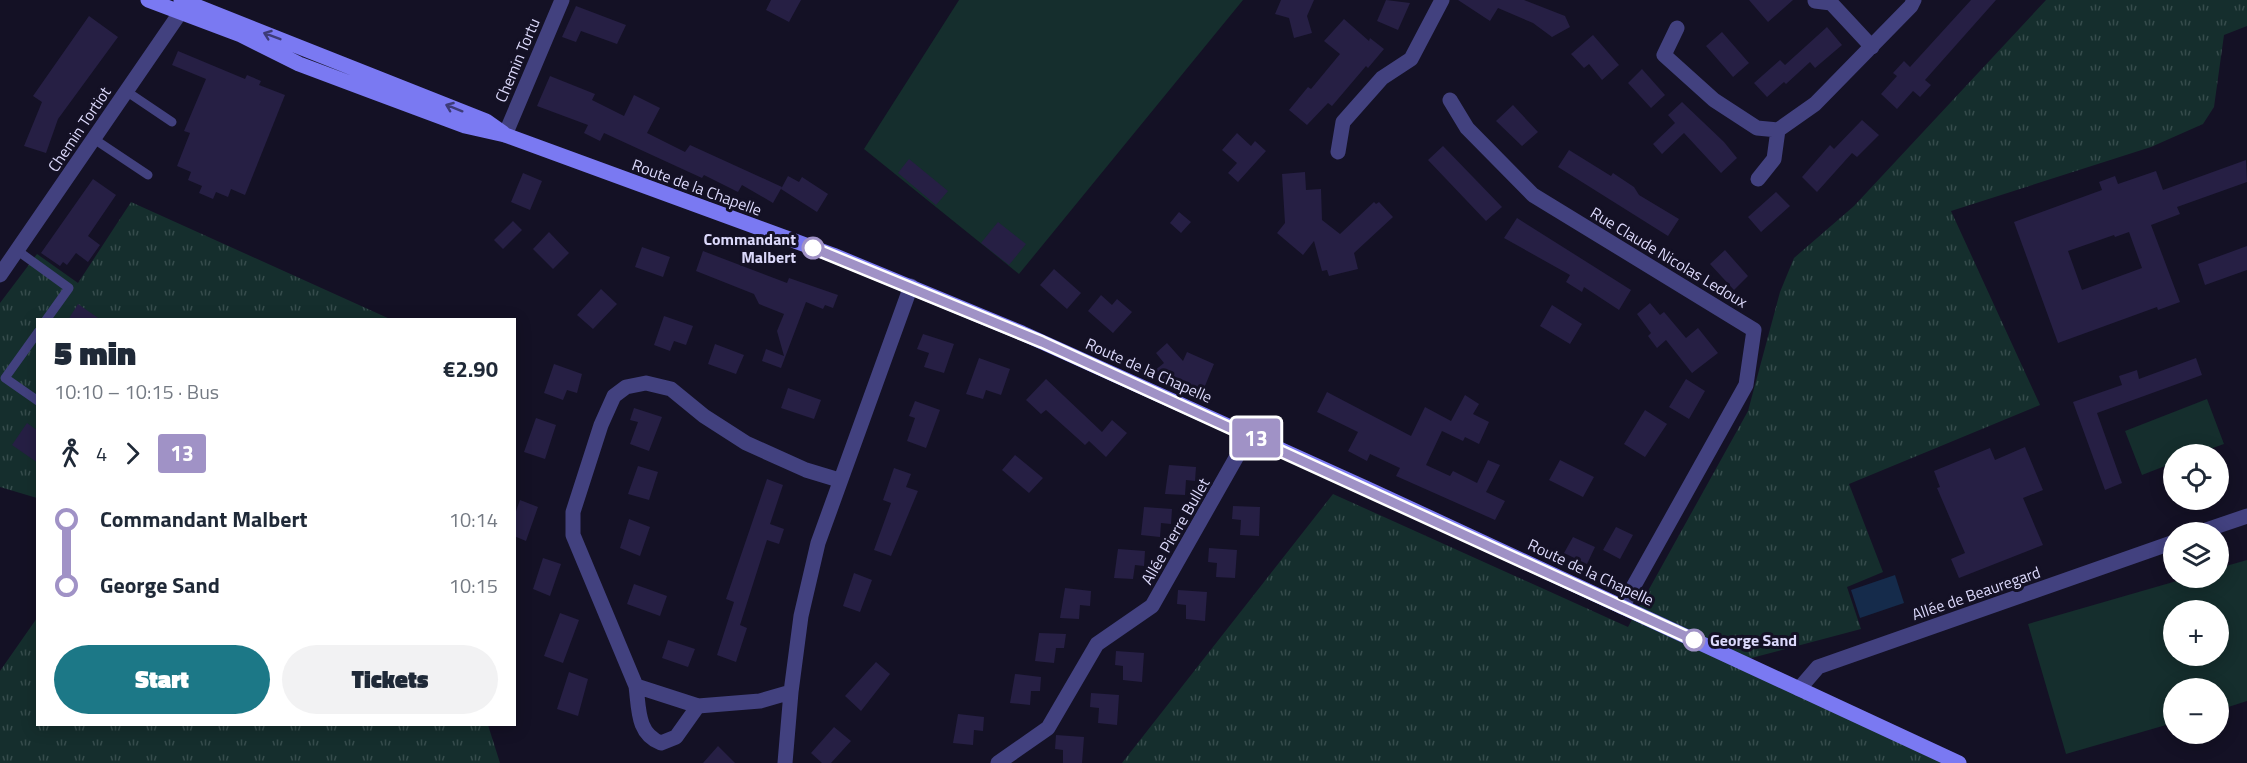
<!DOCTYPE html>
<html lang="en">
<head>
<meta charset="utf-8">
<style>
	body { margin:0; font-family:"Titillium Web",sans-serif; background:#f2f2f3; color:#1f2937; height:100vh; display:flex; flex-direction:column; font-size:22px; white-space:nowrap }
	* { box-sizing:border-box; margin:0 }
	p { font-size:20px; color:#747a83 }
	.icon { flex:none; width:33px; height:33px; fill:none; stroke:currentColor; stroke-width:2; stroke-linecap:round; stroke-linejoin:round }
	.map { position:relative; flex:1; overflow:hidden }
	.side { position:absolute; left:36px; top:318px; width:480px; height:408px; display:flex; flex-direction:column; background:#fff; border-radius:0px; box-shadow:0 3px 15px #0003 }
	.side>* { flex:none }
	.badge { padding:0 12px; border-radius:4px; font-size:21px; line-height:39px }
	.buttons { position:absolute; left:2163px; top:444px; display:grid; gap:12px }
	.buttons a { display:grid; place-items:center; width:66px; height:66px; border-radius:50%; background:#fff; box-shadow:0 3px 15px #0003; font-size:30px }
	.map>.badge { position:absolute; translate:-50% -50%; box-shadow:0 0 0 3px #fff }
	.legs { display:flex; align-items:center; gap:9px; height:66px; padding:0 18px; font-size:20px }
	.legs p { margin-inline-start:auto }
	.summary { display:flex; align-items:center; justify-content:space-between; height:102px; padding:0 18px }
	h1 { font-size:33px; font-weight:800; line-height:45px }
	.button { display:flex; gap:12px; margin-top:auto; padding:12px 18px }
	.button a { flex:1; height:69px; border-radius:36px; background:#1c7887; color:#fff; font-size:24px; font-weight:800; line-height:69px; text-align:center }
	.button a+a { background:#f2f2f3; color:#1f2937 }
	ul { padding:0 18px; list-style:none }
	li { display:flex; align-items:center; gap:21px; height:66px; font-size:22px }
	li i { display:grid; place-items:center; width:9px; height:100%; margin:0 8px; background:currentColor }
	li i::after { content:''; width:15px; height:15px; margin:-8px; border:4px solid; border-radius:50%; background:#fff }
	li p { margin-inline-start:auto }
	li:first-child i { background:linear-gradient(#0000 50%,currentColor 0) }
	li:last-child i { background:linear-gradient(currentColor 50%,#0000 0) }
	.map>svg:first-child { display:block }
	.grass { fill:url(#grass-tufts) }
	.pitch { fill:#152e2d; fill-rule:evenodd }
	.water { fill:#152b4b }
	.building { fill:#261f44; fill-rule:evenodd }
	.lines { fill:none; stroke-linecap:round; stroke-linejoin:round }
	.service { stroke:#42417f; stroke-width:9 }
	.minor { stroke:#42417f; stroke-width:15 }
	.secondary { stroke:#7a79f2; stroke-width:15 }
	.oneway { stroke:#3d3b77 }
	.line-1-casing { stroke:#fff; stroke-width:14 }
	.line-1 { stroke:#a092c6; stroke-width:9 }
	.stop-1-dot { fill:#fff; stroke:#a092c6; stroke-width:3 }
	.labels { text-anchor:middle; stroke-width:6; stroke-linejoin:round; paint-order:stroke }
	.street-label { font-size:16px; fill:#dcd9fb; stroke:#141125 }
	.stop-label { font-size:16px; font-weight:bold; fill:#dcd9fb; stroke:#141125; text-anchor:end }
</style>
</head>
<body>
<div class="map">
<svg width="2247" height="763" viewBox="0 0 2247 763">
	<defs>
		<pattern id="grass-tufts" width="24" height="20" patternUnits="userSpaceOnUse" patternTransform="scale(1.5)"><rect width="24" height="20" fill="#152e2d"/><path d="M3 7l-1-3M5 7V3M7 7l1-3M15 17l-1-3M17 17v-4M19 17l1-3" fill="none" stroke="#364c4c"/></pattern>
	</defs>
	<rect width="100%" height="100%" fill="#141125"/>
	<path class="grass" d="M2046,0H2247V26L2224,35L2214,107L2203,124L2151,147L1951,211L2040,405L1849,484L1883,572L1847,587L1861,629L1740,661L1959,763H1122L1333,494L1628,627L1748,411L1780,292L1794,258L1854,206Z
		M131,202L390,319L38,320L37,498L0,487V303L37,254L78,283Z
		M37,618L38,724L488,725L500,763H0V671Z"/>
	<path class="pitch" d="M959,0H1243L1019,274L864,149Z
		M2207,399L2224,444L2196,454H2174L2173,463L2142,475L2125,431Z
		M2247,560V701L2219,710L2218,688H2174L2173,723L2066,754L2028,624L2187,578H2218L2219,568ZM2174,610H2218V656H2174Z"/>
	<path class="water" d="M1895,575L1904,603L1860,618L1851,590Z"/>
	<path class="building" d="M771,0H801L789,22L766,10Z
		M1281,0H1314L1307,16L1312,33L1294,38L1289,18L1275,14Z
		M1386,0L1410,3L1398,30L1377,21Z
		M1458,0H1524L1565,16L1570,27L1552,37L1533,23L1498,8L1490,21Z
		M1749,0H1793L1768,22Z
		M1971,0H1996L1925,80L1931,85L1920,97L1913,91L1897,109L1881,94L1897,76L1893,73L1904,61L1910,67Z
		M576,6L626,25L617,44L581,31L576,42L562,37Z
		M89,16L118,37L58,119L46,153L24,146L42,102L33,96Z
		M1344,19L1369,41L1370,38L1384,49L1368,68L1366,66L1332,106L1328,103L1307,125L1289,110L1308,87L1311,89L1340,54L1324,41Z
		M1827,27L1842,45L1815,68L1810,62L1786,84L1784,82L1767,97L1754,83L1780,60L1785,65Z
		M1722,32L1749,63L1733,77L1706,46Z
		M1593,35L1619,65L1602,80L1589,64L1584,68L1571,54Z
		M178,51L245,79L247,75L261,81L259,85L285,95L245,195L231,189L228,197L216,192L213,199L199,193L202,186L188,180L191,172L177,166L190,133L184,131L206,79L172,65Z
		M1642,69L1665,95L1651,108L1628,83Z
		M550,76L595,94L592,100L624,116L634,95L660,108L647,133L685,152L690,145L782,187L773,203L742,185L738,192L704,175L702,178L604,133L600,141L584,133L588,125L537,106Z
		M1682,102L1724,142L1737,158L1721,173L1684,133L1662,154L1653,144L1675,123L1668,115Z
		M1513,105L1538,132L1522,146L1496,121Z
		M1862,120L1879,135L1857,157L1852,153L1817,192L1802,177L1830,145L1834,149Z
		M1237,133L1251,146L1255,141L1266,151L1238,182L1228,173L1237,163L1222,150Z
		M1443,146L1502,207L1486,221L1428,160Z
		M1569,150L1611,176L1613,173L1634,187L1639,195L1679,219L1668,236L1558,167Z
		M909,159L948,191L936,205L898,173Z
		M2246,160L2247,182L2177,207L2180,214L2151,225L2180,302L2158,310L2157,307L2058,343L2014,222L2102,190L2099,182L2115,176L2118,184L2156,171L2163,190ZM2129,232L2142,268L2082,290L2068,251L2114,235L2115,237Z
		M1305,172L1306,190L1321,189L1322,220L1340,234L1374,202L1376,204L1379,202L1393,217L1354,253L1358,269L1329,276L1327,270L1322,271L1314,241L1303,255L1277,233L1285,223L1282,174Z
		M523,173L542,181L530,210L511,202Z
		M788,176L799,182L802,177L828,194L817,212L781,189Z
		M93,179L116,195L88,236L100,245L88,262L76,253L67,265L63,262L60,266L41,253Z
		M1776,192L1790,206L1761,232L1748,217Z
		M1179,212L1191,222L1181,233L1170,223Z
		M1517,218L1631,290L1619,310L1584,287L1582,292L1566,282L1570,275L1504,238Z
		M513,221L522,230L503,249L494,240Z
		M998,222L1026,244L1009,265L981,243Z
		M549,232L569,253L553,269L533,249Z
		M2247,246V270L2205,285L2198,264Z
		M642,247L670,257L663,277L635,267Z
		M1725,250L1748,276L1734,290L1710,264Z
		M703,251L787,283L789,278L838,295L833,308L825,305L823,309L806,302L781,368L762,361L766,349L784,356L777,331L784,314L759,304L754,294L696,271Z
		M1054,269L1081,293L1067,309L1040,285Z
		M601,289L617,304L593,329L577,315Z
		M1101,295L1112,305L1117,299L1132,312L1113,333L1088,311Z
		M1650,303L1660,315L1664,312L1686,338L1698,328L1718,353L1692,373L1666,340L1657,348L1648,336L1651,333L1637,314Z
		M78,304L101,320H68Z
		M1552,305L1582,324L1570,344L1540,326Z
		M664,316L693,326L686,345L674,341L670,351L654,345Z
		M923,334L954,344L944,373L924,367L929,353L917,349Z
		M1167,343L1183,361L1187,352L1214,364L1200,398L1149,375L1164,363L1156,353Z
		M715,344L744,355L736,374L708,364Z
		M979,358L1010,369L1001,395L986,390L983,399L966,394Z
		M2196,358L2202,375L2097,413L2122,483L2105,490L2073,402L2122,385L2119,376L2137,370L2139,379Z
		M554,364L582,374L577,393L567,390L563,400L544,393Z
		M1046,379L1102,432L1112,420L1127,433L1106,457L1089,441L1085,445L1046,410L1041,414L1026,400Z
		M1686,379L1705,391L1689,419L1669,407Z
		M788,388L821,400L814,419L781,408Z
		M1327,392L1411,436L1425,407L1451,421L1465,395L1479,404L1473,414L1489,422L1479,444L1465,437L1463,441L1442,431L1426,465L1450,476L1453,471L1477,483L1488,460L1500,465L1486,492L1505,501L1495,520L1396,476L1400,468L1370,454L1367,461L1348,451L1358,432L1317,412Z
		M915,401L940,410L926,448L907,441L915,418L909,416Z
		M634,408L662,417L649,451L630,444L638,422L630,420Z
		M1645,410L1667,424L1645,457L1624,444Z
		M536,418L556,425L545,459L524,452Z
		M27,423L38,431V463L12,445Z
		M2025,447L2043,490L2023,498L2043,545L1959,578L1951,559L1965,553L1937,488L1940,487L1934,471L1990,448L1995,460Z
		M1015,455L1043,478L1029,493L1002,470Z
		M1560,460L1594,477L1583,497L1549,480Z
		M1169,465L1196,467L1195,481L1186,480L1185,495L1165,494Z
		M638,466L658,472L649,500L628,494Z
		M894,468L911,474L906,487L918,491L891,556L874,550L891,503L883,500Z
		M767,479L783,485L770,524L784,529L779,544L767,540L740,625L747,628L736,662L717,655L734,602L726,599Z
		M520,500L538,507L526,541L514,536V517Z
		M1233,506L1260,507L1259,536L1240,535L1241,520L1232,519Z
		M1144,507L1172,509L1171,524L1161,523L1160,537L1141,535Z
		M629,519L650,527L640,556L620,548Z
		M1616,527L1633,535L1620,559L1603,550Z
		M1573,537L1595,547L1587,564L1564,553Z
		M1209,548L1237,550L1235,578L1216,577L1217,563L1208,562Z
		M1118,549L1145,551L1144,566L1135,565L1133,579L1114,578Z
		M543,558L561,564L550,596L533,589Z
		M854,573L872,580L860,612L843,606Z
		M634,584L667,596L660,616L627,604Z
		M1065,588L1091,591L1090,606L1080,605L1079,619L1060,618Z
		M1178,590L1207,592L1205,621L1186,619V605L1177,604Z
		M560,613L579,620L563,663L544,656Z
		M1039,633L1066,634L1064,648H1056L1054,663L1035,661Z
		M668,640L695,649L688,667L662,658Z
		M1116,651L1144,653L1142,682L1123,680V666L1115,665Z
		M876,662L890,674L861,711L845,696Z
		M569,672L588,679L578,716L557,709Z
		M1015,674L1041,677L1040,691H1031L1030,705L1010,703Z
		M1091,693L1119,695L1117,725L1098,723L1099,708L1090,707Z
		M958,714L984,717L983,731L974,730L973,745L953,743Z
		M834,727L851,741L831,763H822L811,753Z
		M1056,735L1084,737L1082,763H1063V750L1055,749Z
		M718,746L735,763H703Z"/>
	<g class="lines">
		<path class="service" d="M126,91L172,122
			M94,139L148,175
			M18,251L69,288L46,320
			M38,332L5,378L38,401"/>
		<path class="minor" d="M1815,1L1831,3L1872,47
			M1677,28L1664,55L1714,100L1757,128L1778,130L1815,104L1911,6L1914,0
			M1450,100L1467,128L1533,195L1754,330L1746,385L1622,607
			M505,135L562,0
			M1338,152L1343,122L1382,78L1411,59L1442,0
			M1758,179L1774,159L1778,130
			M0,275L180,13L184,1
			M839,480L806,470L746,443L704,416L671,389L646,383L626,387L614,396L601,425L573,512V535L636,686L698,706L760,701L791,692L801,616L818,543L911,286
			M2200,532L2247,516
			M636,686C639,709 637,734 661,743L676,737L698,706
			M1799,689L1818,667L2174,542
			M785,763L791,692
			M998,763L1048,728L1097,644L1152,606L1249,435"/>
		<path class="secondary" d="M148,0L241,35L299,64L371,91L465,126L505,135L833,255L1022,333L1366,488L1959,763
			M181,0L486,121L503,133"/>
	</g>
	<defs><path id="oneway-shaft" d="M-6 0H5M1.5-3L5.5 0L1.5 3" fill="none" stroke-width="1.6" stroke-linecap="round" stroke-linejoin="round" transform="scale(1.5)"/></defs>
	<g class="oneway">
		<use href="#oneway-shaft" transform="translate(272 36) rotate(-159)"/>
		<use href="#oneway-shaft" transform="translate(454 108) rotate(-158)"/>
	</g>
	<g class="lines">
		<g class="line-1-casing">
			<path id="line-1" d="M813,248L1042,342L1694,640"/>
		</g>
		<use href="#line-1" class="line-1"/>
	</g>
	<g class="stop-1-dot">
		<circle cx="813" cy="248" r="10"/>
		<circle cx="1694" cy="640" r="10"/>
	</g>
	<g class="labels">
		<g class="street-label">
			<text transform="translate(517 60) rotate(-67)" y="6">Chemin Tortu</text>
			<text transform="translate(79 129) rotate(-56)" y="6">Chemin Tortiot</text>
			<text transform="translate(697 187) rotate(20)" y="6">Route de la Chapelle</text>
			<text transform="translate(1669 257) rotate(31)" y="6">Rue Claude Nicolas Ledoux</text>
			<text transform="translate(1149 370) rotate(24)" y="6">Route de la Chapelle</text>
			<text transform="translate(1175 531) rotate(-60)" y="6">Allée Pierre Bullet</text>
			<text transform="translate(1591 572) rotate(25)" y="6">Route de la Chapelle</text>
			<text transform="translate(1976 593) rotate(-19)" y="6">Allée de Beauregard</text>
		</g>
		<g class="stop-label">
			<text x="796" y="245">Commandant<tspan x="796" dy="18">Malbert</tspan></text>
			<text x="1710" y="646" text-anchor="start">George Sand</text>
		</g>
	</g>
</svg>
<div class="buttons">
<a><svg class="icon" aria-label="locate" viewBox="0 0 24 24"><circle cx="12" cy="12" r="6"/><path d="M12 2v4M12 18v4M2 12h4M18 12h4"/></svg></a>
<a><svg class="icon" aria-label="layers" viewBox="0 0 24 24"><path d="M12 4l9 5-9 5-9-5zM3 14l9 5 9-5"/></svg></a>
<a>+</a>
<a>−</a>
</div>
<b class="badge" style="left:1256px;top:438px;background:#a092c6;color:#fff">13</b>
<section class="side">
<div class="summary"><div><h1>5 min</h1><p>10:10 – 10:15 · Bus</p></div><b>€2.90</b></div>
<div class="legs"><svg class="icon" aria-label="walk" viewBox="0 0 24 24"><circle cx="13" cy="4" r="2"/><path d="M13 8l-2 6 4 7M11 14l-3 7M7 12l3-4h3l4 4"/></svg>4<svg class="icon" aria-label="forward" viewBox="0 0 24 24"><path d="M9 5l7 7-7 7"/></svg><b class="badge" style="background:#a092c6;color:#fff">13</b></div>
<ul>
<li><i style="color:#a092c6"></i><b>Commandant Malbert</b><p>10:14</p></li>
<li><i style="color:#a092c6"></i><b>George Sand</b><p>10:15</p></li>
</ul>
<div class="button"><a>Start</a><a>Tickets</a></div>
</section>
</div>
</body>
</html>
